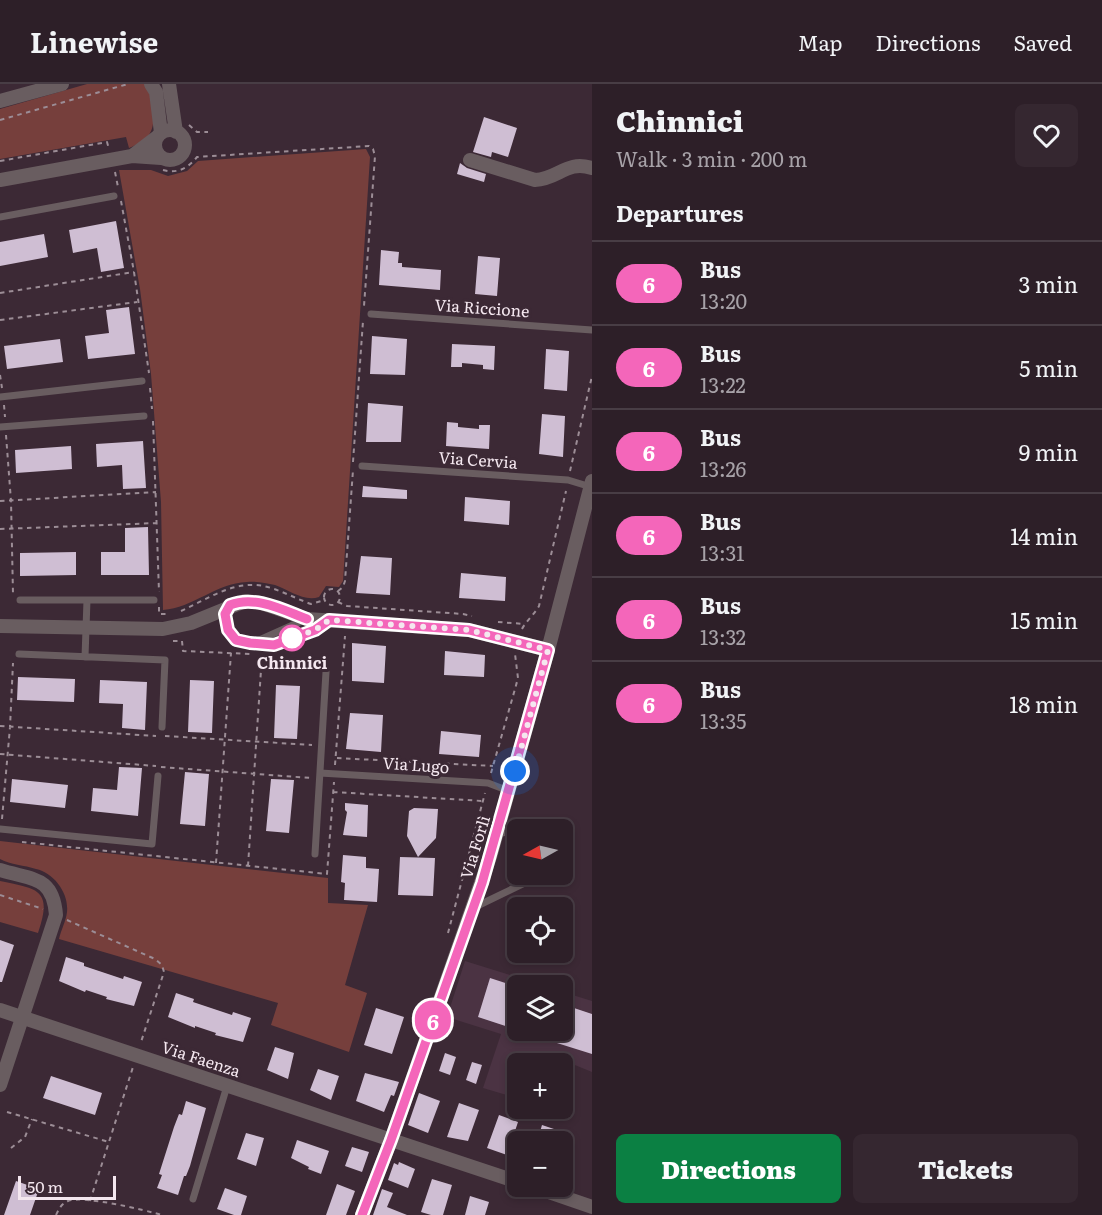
<!DOCTYPE html>
<html lang="en">
<head>
<meta charset="utf-8">
<style>
	body { margin:0; font-family:Literata,serif; background:#352730; color:#f1f3f6; height:100vh; display:flex; flex-direction:column; font-size:22px; white-space:nowrap }
	* { box-sizing:border-box; margin:0 }
	p { font-size:20px; color:#a7a2a8 }
	.icon { flex:none; width:33px; height:33px; fill:none; stroke:currentColor; stroke-width:2; stroke-linecap:round; stroke-linejoin:round }
	.map { position:relative; flex:1; overflow:hidden }
	.sheet { display:flex; flex-direction:column; background:#2d1f28; width:510px }
	.sheet>* { flex:none }
	.badge { padding:0 12px; border-radius:20px; font-size:21px; line-height:39px }
	.needle { width:39px; rotate:262deg }
	.controls { position:absolute; left:507px; top:735px; display:grid; gap:12px }
	.controls a { display:grid; place-items:center; width:66px; height:66px; border-radius:9px; background:#2d1f28; box-shadow:0 3px 9px #0003,0 0 0 2px #483d45; font-size:30px }
	.scale { position:absolute; left:18px; bottom:15px; width:98px; box-sizing:border-box; padding-left:6px; border:3px solid #f4e7ef; border-top:0; font-size:16px; line-height:21px; white-space:nowrap; color:#f4e7ef; -webkit-text-stroke:4px #3c2935; paint-order:stroke }
	.you { position:absolute; width:30px; height:30px; margin:-15px; border:4px solid #fff; border-radius:50%; background:#1a73e8; box-shadow:0 0 0 9px #1a73e833 }
	.map>.badge { position:absolute; translate:-50% -50%; box-shadow:0 0 0 3px #fff }
	h2 { padding:0 24px; font-size:22px; line-height:54px }
	.round { display:grid; place-items:center; flex:none; width:63px; height:63px; border-radius:9px; background:#352730 }
	.overview { display:flex; align-items:center; justify-content:space-between; height:102px; padding:0 24px }
	h1 { font-size:28px; font-weight:800; line-height:45px }
	.cta { display:flex; gap:12px; margin-top:auto; padding:12px 24px }
	.cta a { flex:1; height:69px; border-radius:9px; background:#0b8043; color:#fff; font-size:24px; font-weight:800; line-height:69px; text-align:center }
	.cta a+a { background:#352730; color:#f1f3f6 }
	ul { padding:0; list-style:none }
	li { display:flex; align-items:center; gap:18px; height:84px; padding:0 24px; border-top:2px solid #483d45 }
	li div { flex:1 }
	li b { display:block; font-size:22px }
	li em { font-style:normal }
	li .badge { min-width:66px; font-weight:700; text-align:center }
	header { display:flex; align-items:center; gap:36px; box-sizing:border-box; height:84px; padding:0 30px; background:#2d1f28; border-bottom:2px solid #483d45 }
	header strong { font-size:28px }
	nav { display:flex; gap:33px; margin-inline-start:auto; font-size:21px }
	main { display:flex; flex:1; min-height:0 }
	.map>svg:first-child { display:block }
	.built { fill:#4b3343 }
	.green { fill:#763f3c }
	.building { fill:#cfbed3 }
	.lines { fill:none; stroke-linecap:round; stroke-linejoin:round }
	.path { stroke:#9c8d96; stroke-width:2; stroke-dasharray:4.5 4.5; stroke-linecap:butt }
	.lane { stroke:#695d60; stroke-width:7 }
	.street { stroke:#695d60; stroke-width:14 }
	.line-casing { stroke:#fff; stroke-width:14 }
	.line { stroke:#f466ba; stroke-width:9 }
	.walk { stroke:#f4e7ef; stroke-width:6; stroke-dasharray:0 10.8 }
	.stop-dot { fill:#fff; stroke:#f466ba; stroke-width:3 }
	.labels { text-anchor:middle; stroke-width:6; stroke-linejoin:round; paint-order:stroke }
	.street-label { font-size:16px; fill:#f4e7ef; stroke:#3c2935 }
	.stop-label { font-size:16px; font-weight:bold; fill:#f4e7ef; stroke:#3c2935 }
</style>
</head>
<body>
<header>
<strong>Linewise</strong>
<nav><a>Map</a><a>Directions</a><a>Saved</a></nav>
</header>
<main>
<div class="map">
<svg width="592" height="1131" viewBox="0 0 592 1131">
	<rect width="100%" height="100%" fill="#3c2935"/>
	<path class="built" d="M465,877L542,901L518,902V946H562L563,908L592,917V988L565,977L563,985L562,980H518L517,1014L483,1004L501,950L447,933Z"/>
	<path class="green" d="M87,0H144C150,7 151,13 152,22C156,46 151,55 129,64L126,53L0,75V25Z
		M366,65L370,73L343,497L339,503L326,502L319,513C304,518 289,506 275,501C266,499 256,497 247,498C216,499 193,524 163,526L161,418L151,290L140,205L119,86H151L168,92L187,87L198,77Z
		M0,757L328,794V819L368,821L345,901L367,909L349,968L271,941L278,919L59,855C61,846 66,837 67,828C69,809 54,789 36,785C24,781 11,781 0,775Z
		M0,797C38,805 53,805 38,849L0,838Z"/>
	<path class="building" d="M484,33L517,44L508,73L492,68L491,73L473,68Z
		M460,79L467,84L486,90L484,98L457,90Z
		M116,137L124,184L101,188L97,164L73,169L69,146Z
		M44,150L48,173L0,182V158Z
		M381,166L399,168L398,179H402V183L441,186L440,206L379,201Z
		M478,172L500,174L497,212L475,210Z
		M129,223L135,270L88,275L85,252L109,249L106,226Z
		M372,252L407,255L405,291L370,290Z
		M60,255L63,278L7,285L4,262Z
		M452,260L495,262L494,286L483,285V281L462,279V283H451Z
		M546,265L569,267L567,307L544,305Z
		M368,319L403,322L401,358H366Z
		M542,330L565,332L563,373L539,370Z
		M447,338L458,339V343L479,345V341H490L489,365L446,362Z
		M143,357L146,404L123,405L122,381L97,383L96,360Z
		M71,362L72,385L16,389L15,366Z
		M363,402L407,406V415L362,413Z
		M465,413L510,417L509,441L464,437Z
		M148,443L149,491H101V468H125V444Z
		M76,468V491L20,492V469Z
		M361,472L392,474L390,511L356,509Z
		M461,489L506,493L505,517L459,514Z
		M352,559L386,562L384,599L352,597Z
		M445,567L485,571L484,593L444,591Z
		M18,593L75,595L74,618L17,616Z
		M100,596L147,598L145,646L122,644L123,620L99,619Z
		M190,596L214,597L212,649L188,648Z
		M276,601L300,602L297,655L274,654Z
		M350,629L383,631L381,668L346,665Z
		M441,647L481,651L479,673L439,670Z
		M119,683L142,684L138,732L91,727L93,704L117,706Z
		M185,688L209,690L205,742L180,740Z
		M12,695L68,701L65,724L10,718Z
		M271,695L294,696L289,749L266,747Z
		M345,719L368,721L367,753L343,751L347,728L345,726Z
		M414,724L438,725L436,754L418,773L407,752L409,727Z
		M343,771L366,773V784L379,785L377,818L344,816L345,799L341,798Z
		M400,773L435,774L433,812L398,811Z
		M0,856L14,861L2,898H0Z
		M66,873L84,879V882L123,895L124,892L142,898L134,922L106,915L107,913L86,906L85,908L59,897Z
		M490,894L518,903V946L478,933Z
		M176,909L194,915L193,918L232,931L233,928L251,934L243,958L215,951L216,949L195,942V944L168,933Z
		M562,920L592,930V970L525,949V946H562Z
		M376,924L404,933L392,970L364,961Z
		M275,963L294,969L288,995L267,986Z
		M445,969L456,973L450,991L439,987Z
		M472,978L482,981L476,1000L466,996Z
		M318,985L339,992L331,1016L310,1006Z
		M365,989L399,998L394,1012L391,1011L384,1028L356,1017Z
		M51,992L102,1009L95,1031L43,1014Z
		M419,1009L440,1017L428,1049L408,1041Z
		M186,1017L206,1024L190,1082L186,1092H184L178,1111L157,1104L162,1091L159,1090L174,1043L179,1030L182,1031Z
		M459,1019L479,1026L468,1057L447,1053Z
		M499,1031L518,1038L507,1071L487,1064Z
		M542,1041L563,1048L560,1058H537Z
		M246,1049L264,1054L256,1082L237,1075Z
		M297,1056L329,1067L321,1090L308,1085L309,1083L291,1074Z
		M352,1063L369,1068L362,1088L345,1082Z
		M399,1078L415,1085L408,1104L388,1096L394,1079L398,1081Z
		M432,1095L452,1101L443,1131H431L421,1128Z
		M16,1097L39,1105L30,1131H4Z
		M337,1100L355,1107L346,1131H326Z
		M225,1104L247,1112L241,1131H234L217,1125Z
		M382,1105L393,1109L387,1123L407,1131H373Z
		M470,1112L489,1118L485,1131H465Z"/>
	<g class="lines">
		<path class="path" d="M0,36L128,0
			M189,41L197,48H208
			M0,77L107,58L109,65
			M163,86C178,90 188,84 197,73L369,62L373,65L375,72L364,222
			M115,88L118,103
			M121,117L134,188L149,289
			M0,209L134,188
			M0,236L137,218
			M0,291L2,304
			M150,304L152,325
			M4,321L5,333
			M153,337L159,508
			M6,351L11,417L13,510
			M353,378L363,237
			M570,387L592,292
			M0,417L156,408
			M0,445L158,439
			M324 513a8 8 0 1 1 16 0a8 8 0 1 1-16 0Z
			M338,507L343,503L345,497L353,386
			M338,518L347,522L463,530L472,532
			M159,523V530H167
			M181,527C210,514 238,493 271,504C284,508 297,515 311,520L325,516
			M498,538L525,540
			M522,545C526,537 534,531 539,522L566,407
			M173,557H182L183,567L251,570
			M0,642L156,652
			M165,652L312,661
			M0,670L156,682
			M337,674L493,682
			M335,681L345,552
			M161,683L311,694
			M491,689L515,605L518,594L515,570
			M333,708L483,717
			M2,735L10,643L13,579
			M22,758L327,790L334,698
			M216,779L231,569
			M248,782L262,571H260
			M0,811L43,825
			M67,836L155,875L162,881L164,888L141,958
			M448,849L485,709
			M7,1028L109,1058
			M11,1064L25,1053L32,1035
			M90,1117L133,983
			M56,1131C59,1125 61,1120 68,1117C84,1111 144,1126 162,1131"/>
		<path class="lane" d="M0,133L114,112
			M371,230L592,246
			M0,313L142,297
			M0,343L144,332
			M362,382L568,396L591,403
			M20,516H87L85,573
			M87,516H154
			M228,526C223,535 227,550 236,556C241,559 268,561 274,561C287,559 315,545 326,537
			M255,558L304,536
			M19,570L165,576L162,643
			M320,689L488,699L509,707
			M0,745L152,760L158,692
			M518,746H531
			M497,750L518,746
			M315,770L326,588
			M473,824L543,790
			M193,1115L227,1002"/>
		<path class="street" d="M151,0L156,8L161,49
			M169,0L176,48
			M0,17L62,0
			M155 61a15 15 0 1 1 30 0a15 15 0 1 1-30 0Z
			M157,53L132,72L161,74
			M470,76L535,96C559,95 566,76 592,84
			M0,96L132,72
			M0,542L163,545L191,539L245,517L261,519L307,535L469,546L548,566
			M0,786C31,796 53,791 56,831L0,1001
			M0,926L518,1098
			M531,1102L592,1123
			M362,1131L391,1056L490,773L548,566L592,397"/>
	</g>
	<g class="lines">
		<g class="line-casing">
			<path id="line" d="M307,535C283,526 255,511 230,521L225,530L228,546L236,556L250,559L274,561L315,546L329,536L469,546L548,566L482,799L391,1056L362,1131"/>
		</g>
		<use href="#line" class="line"/>
		<path class="walk" d="M292,554L290,555L315,546L329,536L469,546L548,566L515,687"/>
	</g>
	<circle class="stop-dot" cx="292" cy="554" r="12"/>
	<g class="labels">
		<g class="street-label">
			<text transform="translate(482 224) rotate(4)" y="6">Via Riccione</text>
			<text transform="translate(478 376) rotate(4)" y="6">Via Cervia</text>
			<text transform="translate(416 681) rotate(4)" y="6">Via Lugo</text>
			<text transform="translate(475 763) rotate(-73)" y="6">Via Forlì</text>
			<text transform="translate(201 975) rotate(18)" y="6">Via Faenza</text>
		</g>
		<g class="stop-label">
			<text x="292" y="585">Chinnici</text>
		</g>
	</g>
</svg>
<div class="controls">
<a><svg class="needle" viewBox="-14 -14 28 28"><path d="M0-13l5 13h-10z" fill="#e53935"/><path d="M0 13l5-13h-10z" fill="#a7a2a8"/></svg></a>
<a><svg class="icon" aria-label="locate" viewBox="0 0 24 24"><circle cx="12" cy="12" r="6"/><path d="M12 2v4M12 18v4M2 12h4M18 12h4"/></svg></a>
<a><svg class="icon" aria-label="layers" viewBox="0 0 24 24"><path d="M12 4l9 5-9 5-9-5zM3 14l9 5 9-5"/></svg></a>
<a>+</a>
<a>−</a>
</div>
<div class="scale">50 m</div>
<div class="you" style="left:515px;top:687px"></div>
<b class="badge" style="left:433px;top:936px;background:#f466ba;color:#fff">6</b>
</div>
<section class="sheet">
<div class="overview"><div><h1>Chinnici</h1><p>Walk · 3 min · 200 m</p></div><a class="round"><svg class="icon" aria-label="heart" viewBox="0 0 24 24"><path d="M12 20l-8-8c-3-5 5-10 8-4 3-6 11-1 8 4z"/></svg></a></div>
<h2>Departures</h2>
<ul>
<li><span class="badge" style="background:#f466ba;color:#fff">6</span><div><b>Bus</b><p>13:20</p></div><em>3 min</em></li>
<li><span class="badge" style="background:#f466ba;color:#fff">6</span><div><b>Bus</b><p>13:22</p></div><em>5 min</em></li>
<li><span class="badge" style="background:#f466ba;color:#fff">6</span><div><b>Bus</b><p>13:26</p></div><em>9 min</em></li>
<li><span class="badge" style="background:#f466ba;color:#fff">6</span><div><b>Bus</b><p>13:31</p></div><em>14 min</em></li>
<li><span class="badge" style="background:#f466ba;color:#fff">6</span><div><b>Bus</b><p>13:32</p></div><em>15 min</em></li>
<li><span class="badge" style="background:#f466ba;color:#fff">6</span><div><b>Bus</b><p>13:35</p></div><em>18 min</em></li>
</ul>
<div class="cta"><a>Directions</a><a>Tickets</a></div>
</section>
</main>
</body>
</html>
